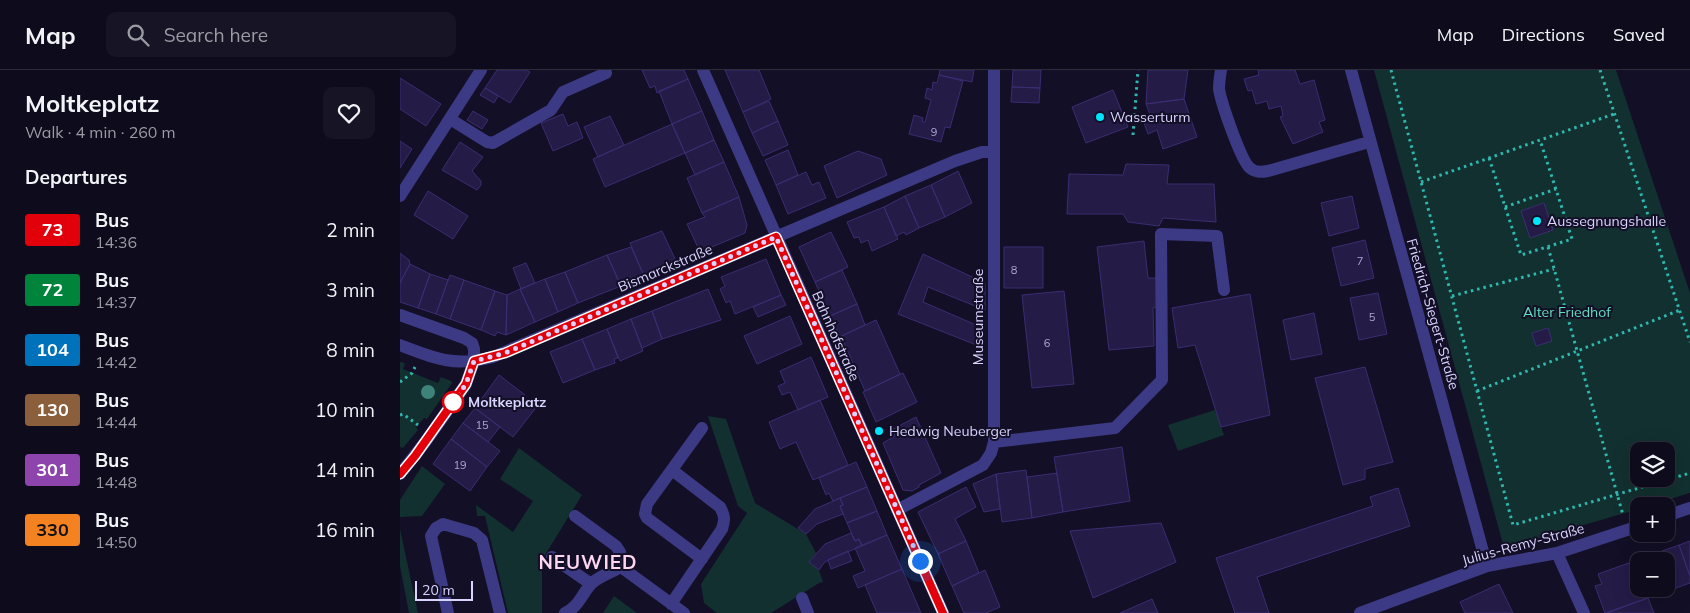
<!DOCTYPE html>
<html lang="en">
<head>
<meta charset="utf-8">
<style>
	body { margin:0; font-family:Mulish,sans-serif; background:#171425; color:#f1f3f6; height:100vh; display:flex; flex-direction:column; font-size:19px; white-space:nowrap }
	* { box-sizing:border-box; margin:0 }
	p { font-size:16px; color:#9b9ba3 }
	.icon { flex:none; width:28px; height:28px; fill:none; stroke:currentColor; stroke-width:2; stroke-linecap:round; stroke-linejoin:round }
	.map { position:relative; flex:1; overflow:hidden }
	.details { display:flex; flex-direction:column; background:#0e0b1c; width:400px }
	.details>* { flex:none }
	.badge { padding:0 10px; border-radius:4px; font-size:18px; line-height:32px }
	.tools { position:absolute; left:1230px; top:372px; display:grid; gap:10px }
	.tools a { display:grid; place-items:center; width:45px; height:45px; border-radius:10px; background:#0e0b1c; box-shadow:0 5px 20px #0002,0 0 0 1px #2e2b3b; font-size:25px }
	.scale { position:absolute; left:15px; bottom:12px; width:58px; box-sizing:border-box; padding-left:5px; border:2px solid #d9d4ff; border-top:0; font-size:14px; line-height:18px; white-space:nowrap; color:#d9d4ff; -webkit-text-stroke:4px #130f26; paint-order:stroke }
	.you { position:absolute; width:25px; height:25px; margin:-12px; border:4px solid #fff; border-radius:50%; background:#1a73e8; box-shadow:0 0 0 8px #1a73e833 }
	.map>.badge { position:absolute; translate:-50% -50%; box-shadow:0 0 0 2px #fff }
	h2 { padding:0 25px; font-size:19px; line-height:45px }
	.round { display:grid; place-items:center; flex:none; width:52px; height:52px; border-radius:10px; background:#171425 }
	.overview { display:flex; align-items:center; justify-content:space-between; height:85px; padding:0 25px }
	h1 { font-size:24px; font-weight:700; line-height:38px }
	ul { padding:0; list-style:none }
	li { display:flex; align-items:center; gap:15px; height:60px; padding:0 25px }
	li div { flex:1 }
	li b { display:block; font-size:19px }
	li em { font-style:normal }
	li .badge { min-width:55px; font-weight:700; text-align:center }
	header { display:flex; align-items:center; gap:30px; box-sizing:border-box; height:70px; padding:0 25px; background:#0e0b1c; border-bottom:1px solid #2e2b3b }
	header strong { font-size:24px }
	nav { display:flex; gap:28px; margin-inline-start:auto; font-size:18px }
	.search { width:350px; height:45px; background:#171425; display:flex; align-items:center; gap:12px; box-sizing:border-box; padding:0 18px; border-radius:10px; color:#9b9ba3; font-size:19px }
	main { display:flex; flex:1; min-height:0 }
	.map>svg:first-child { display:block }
	.green { fill:#12302f; fill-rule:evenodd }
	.building { fill:#241b47; stroke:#3b2d73; fill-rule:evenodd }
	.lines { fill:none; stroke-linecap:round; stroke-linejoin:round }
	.path { stroke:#2fb8b0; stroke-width:3; stroke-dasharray:2.5 4; stroke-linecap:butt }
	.minor { stroke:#3d3a85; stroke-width:12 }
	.tree { fill:#3d827b }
	.line-casing { stroke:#fff; stroke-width:11 }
	.line { stroke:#e2000a; stroke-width:8 }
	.walk { stroke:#d9d4ff; stroke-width:5; stroke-dasharray:0 9 }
	.poi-dot { fill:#00e5ff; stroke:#130f26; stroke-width:2 }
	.stop-dot { fill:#fff; stroke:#e2000a; stroke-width:2.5 }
	.labels { text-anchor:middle; stroke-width:4; stroke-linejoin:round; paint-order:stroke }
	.number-label { font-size:11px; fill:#aca6d1 }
	.poi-label { font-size:14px; fill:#d9d4ff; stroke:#130f26; text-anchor:start }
	.street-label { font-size:14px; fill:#d9d4ff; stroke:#130f26 }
	.park-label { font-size:14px; fill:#5fe0c0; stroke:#130f26 }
	.stop-label { font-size:14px; font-weight:bold; fill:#d9d4ff; stroke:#130f26; text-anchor:start }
	.district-label { font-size:19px; font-weight:bold; letter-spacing:1px; fill:#ffd6f0; stroke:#130f26 }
</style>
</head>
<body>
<header>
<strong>Map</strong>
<div class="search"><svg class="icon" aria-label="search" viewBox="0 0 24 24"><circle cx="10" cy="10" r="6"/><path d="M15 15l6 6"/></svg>Search here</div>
<nav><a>Map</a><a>Directions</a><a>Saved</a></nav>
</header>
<main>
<section class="details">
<div class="overview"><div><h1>Moltkeplatz</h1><p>Walk · 4 min · 260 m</p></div><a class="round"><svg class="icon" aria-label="heart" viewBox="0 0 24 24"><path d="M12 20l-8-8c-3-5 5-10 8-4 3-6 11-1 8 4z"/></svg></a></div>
<h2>Departures</h2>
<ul>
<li><span class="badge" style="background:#e2000a;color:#fff">73</span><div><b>Bus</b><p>14:36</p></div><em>2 min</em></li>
<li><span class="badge" style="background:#00833b;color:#fff">72</span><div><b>Bus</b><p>14:37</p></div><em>3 min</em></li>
<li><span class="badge" style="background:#0072bc;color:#fff">104</span><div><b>Bus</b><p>14:42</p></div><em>8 min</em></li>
<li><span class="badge" style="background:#8b5e3c;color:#fff">130</span><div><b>Bus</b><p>14:44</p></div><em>10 min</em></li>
<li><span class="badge" style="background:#8e44ad;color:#fff">301</span><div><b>Bus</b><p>14:48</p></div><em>14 min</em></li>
<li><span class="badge" style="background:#f58220;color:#111">330</span><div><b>Bus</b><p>14:50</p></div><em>16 min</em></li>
</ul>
</section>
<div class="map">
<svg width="1290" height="543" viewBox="0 0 1290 543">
	<rect width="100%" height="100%" fill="#130f26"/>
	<path class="green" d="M974,0H1216L1290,223V423L1247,436H1239V439L1104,478ZM1239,381H1266V409H1239Z
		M0,292L5,293L3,299L38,313L41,307L51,311L52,313L27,349L24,348L16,357L18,360L3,378L0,377Z
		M815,340L824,365L778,381L768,355Z
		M308,346L326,349L355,433L406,464L416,483L409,492L419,500L423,512L419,513L371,543H317L304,533L301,514L347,443L338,436Z
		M119,378L182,425L142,490V543H108L85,446H77L76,435L113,462L133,431L100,409Z
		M22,396L45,414L22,446L0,447V430Z
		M0,459L18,543H9L0,496Z
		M214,526L237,543H203Z"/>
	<path class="building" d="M97,0H126L130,2L110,33L85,18Z
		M242,0H284L288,9L257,23L255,16L250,18Z
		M325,0H359L371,29L343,42Z
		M540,0H574L572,12L539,5Z
		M613,0H641L640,18L612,17Z
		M748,0H788L784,29L746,34Z
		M858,0H895L900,14L914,10L925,50L919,52L923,62L893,74L880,47L883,46L881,36L869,39L867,31L856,34L852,20L848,21L844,9L859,5Z
		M539,5L563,11L550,58L545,57L541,72L509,64L514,45L523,48L522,52H525L531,30L525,28L527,18L532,20L533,12L537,13Z
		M0,8L41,34L26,56L0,39Z
		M288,9L302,41L272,54L259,21Z
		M612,17L640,18L639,33L611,32Z
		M85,18L98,26L94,33L80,25Z
		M713,20L728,57L686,73L672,37Z
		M784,29L797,67L763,79L757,60L748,64L744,53L752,50L746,34Z
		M369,31L378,51L352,63L343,42Z
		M73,41L88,50L82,59L67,50Z
		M302,41L314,70L285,83L272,54Z
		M163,44L168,56L177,52L183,68L153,81L141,53Z
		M210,46L224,75L198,87L184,57Z
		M378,51L388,75L363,86L352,63Z
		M272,54L285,83L205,117L193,89Z
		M314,70L324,92L295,105L285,83Z
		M0,71L12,79L0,98Z
		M60,72L83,87L72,101L81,111V115L77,120L42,100Z
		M388,80L398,105L376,115L365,90Z
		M458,81L481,89L487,105L437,128L424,96Z
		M324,92L339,127L302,143L287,108Z
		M726,94L769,95L767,114H814L816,152L763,148L759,156L728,152L723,144H667L669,104L723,105Z
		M558,101L572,133L545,147L531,115Z
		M406,102L412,115L419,112L426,128L388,144L376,115Z
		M531,115L545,147L519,158L505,126Z
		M28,121L68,146L53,169L14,145Z
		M505,126L519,158L506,165L504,162L496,166L484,137Z
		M952,126L959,158L929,166L921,133Z
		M339,127L347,155L345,163L300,182L287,154L305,147L302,143Z
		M1144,133L1153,160L1130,168L1121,141Z
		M484,137L498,169L472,181L468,170L461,173L459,167L454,168L447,152Z
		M262,161L276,191L244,206L230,173Z
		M431,162L448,197L415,212L399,177Z
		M965,170L974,208L941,216L932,178Z
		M744,171L748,208H757L760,235L753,238L754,276L709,280L697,177Z
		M231,177L244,206L221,216L207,185Z
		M604,177H643V218H604Z
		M0,183L9,190L10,194L0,213Z
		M523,184L585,213V240L528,217L523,232L583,258L584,278L498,244Z
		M207,185L221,216L178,233L165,202Z
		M366,189L381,225L335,244L330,231L326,233L320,219L325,216L321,207Z
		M126,193L135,213L121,219L113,198Z
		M10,194L30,204L18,238L0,232V213Z
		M442,200L457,234L430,246L415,212Z
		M165,202L178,233L158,242L145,209Z
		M30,204L48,210L36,244L18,238Z
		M50,205L64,210L50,249L36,244Z
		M145,209L158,242L135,252L120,219Z
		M64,210L95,221L81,260L50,249Z
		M120,219L135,252L106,265L107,225Z
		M308,219L321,250L262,269L252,241Z
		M95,221L107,225L106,265L97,262L95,266L81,260Z
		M664,221L674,314L632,318L622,225Z
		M978,223L987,264L959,270L950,228Z
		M850,224L870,345L821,357L795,275L778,278L772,238Z
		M381,225L386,235L358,247L353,237Z
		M457,234L465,255L440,267L430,246Z
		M252,241L262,269L242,278L231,249Z
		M914,243L922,284L891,290L883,250Z
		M390,246L402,274L357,294L344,266Z
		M231,249L243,281L220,291L207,259Z
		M476,250L500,304L465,321L441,266Z
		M1148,258L1152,271L1136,276L1132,263Z
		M207,259L218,288L214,289L215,293L195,300L182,269Z
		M182,269L195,300L163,313L150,282Z
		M411,287L428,327L398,340L390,322L382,325L378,316L385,313L380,301Z
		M965,297L993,392L965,399V409L943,415L915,308Z
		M503,303L517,332L476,352L463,322Z
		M99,305L125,325L122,329L135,339L113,367L75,338Z
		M420,330L448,395L413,410L396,372L380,379L369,352Z
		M75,338L100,357L88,372L63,353Z
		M516,347L541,403L519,415V417L512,421L503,420L483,373L495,366L493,359Z
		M63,353L100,381L87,397L51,369Z
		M51,369L87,397L70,421L33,394Z
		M722,377L730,431L663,442L654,387Z
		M456,392L467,417L433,431L429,423L426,425L419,408Z
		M626,400L632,448L602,452L596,404Z
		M657,403L663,442L632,448L627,407Z
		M596,404L600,439L584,442L573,414Z
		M467,417L477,441L447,453L440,436L443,435L440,428Z
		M566,417L576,437L555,449L566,471L538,484L518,442Z
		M998,418L1010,456L857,507L869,543H835L816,488L973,436L970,427Z
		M440,428L443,435L440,436L443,444L417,454L406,464L398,458L415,439Z
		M477,441L487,465L462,476L459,469L455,471L447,453Z
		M761,453L776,492L693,528L670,461Z
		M451,463L455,471L459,469L462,476L430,489L424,493L419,500L409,492L425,474Z
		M487,465L502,499L458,518L453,506L465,501L455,478Z
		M566,471L579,503L552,516L538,484Z
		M1290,471V506L1279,475Z
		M1279,475L1290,506V513L1205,543L1195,516L1202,514L1198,504ZM1239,491H1266V519H1239Z
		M448,481L452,491L431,499L428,490Z
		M502,499L521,543H477L465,515Z
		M585,500L600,537L586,543H564L552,516Z
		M1099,514L1113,543H1065L1060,532Z
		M1248,528L1254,543H1207Z
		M752,529L758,543H720Z"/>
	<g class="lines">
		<path class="path" d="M991,0L1113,455L1290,403
			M1200,0L1290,272
			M733,65L738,0
			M1089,88L1121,185L1172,169L1140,70
			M1021,112L1214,44
			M1105,137L1156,119
			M1148,177L1223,445
			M1052,226L1154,199
			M0,312L12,303L15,297
			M1077,321L1280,240
			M0,345L3,344L18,355"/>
		<path class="minor" d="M303,0L543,543
			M821,0C820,6 819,13 819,19C821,32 841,91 850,98C856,103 862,102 868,101L969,72
			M951,0L1087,496
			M50,49L87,72L93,73L151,40L163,22L206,3
			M0,126L81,0
			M0,245L64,268L72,273L74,279V291L66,314L26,371L0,404
			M0,275C36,289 54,297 93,287L555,91L582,82H593
			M594,372L715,358L762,310L761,164L817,166L824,220
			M497,440L583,395L591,383L594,372V0
			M175,446L216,476L220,482L221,497
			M1266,446L1290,438
			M1157,483L1184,543
			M152,487L191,514
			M302,489L247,448L245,444L247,434L302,358
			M221,497L284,543
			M402,528L408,543
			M271,534L322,459C325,450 325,446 320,437L272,400
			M48,543L31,466L36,458L43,454L74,463L82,470L100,543
			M165,543C179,537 182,523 192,513C200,506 212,502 221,497
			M960,543L1087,496L1157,483L1239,456"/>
	</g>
	<circle class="tree" cx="28" cy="322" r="7"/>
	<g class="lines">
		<g class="line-casing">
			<path id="line" d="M0,404L15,386L66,314L74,291L105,283L376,167L543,543"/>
		</g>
		<use href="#line" class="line"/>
		<path class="walk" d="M53,332L66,314L74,291L105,283L376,167L520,491"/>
	</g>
	<g class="poi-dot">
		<circle cx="700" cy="47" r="5"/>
		<circle cx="1137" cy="151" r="5"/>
		<circle cx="479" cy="361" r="5"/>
	</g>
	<circle class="stop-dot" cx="53" cy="332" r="10"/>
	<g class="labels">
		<g class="number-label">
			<text x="534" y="66">9</text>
			<text x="960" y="195">7</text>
			<text x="614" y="204">8</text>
			<text x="972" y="251">5</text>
			<text x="647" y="277">6</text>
			<text x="82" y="359">15</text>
			<text x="60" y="399">19</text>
		</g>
		<g class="poi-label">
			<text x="710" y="52">Wasserturm</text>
			<text x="1147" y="156">Aussegnungshalle</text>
			<text x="489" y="366">Hedwig Neuberger</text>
		</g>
		<g class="street-label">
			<text transform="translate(265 198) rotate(-23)" y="5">Bismarckstraße</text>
			<text transform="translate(1033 244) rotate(74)" y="5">Friedrich-Siegert-Straße</text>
			<text transform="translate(578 247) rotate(-90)" y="5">Museumstraße</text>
			<text transform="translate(436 266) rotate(66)" y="5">Bahnhofstraße</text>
			<text transform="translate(1123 474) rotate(-15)" y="5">Julius-Remy-Straße</text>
		</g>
		<g class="park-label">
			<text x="1167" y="247">Alter Friedhof</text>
		</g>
		<g class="stop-label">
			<text x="68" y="337">Moltkeplatz</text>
		</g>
		<g class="district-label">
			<text x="188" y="499">NEUWIED</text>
		</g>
	</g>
</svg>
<div class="tools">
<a><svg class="icon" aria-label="layers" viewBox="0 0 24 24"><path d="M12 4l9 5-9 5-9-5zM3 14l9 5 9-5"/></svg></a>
<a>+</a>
<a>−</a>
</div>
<div class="scale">20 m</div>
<div class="you" style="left:520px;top:491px"></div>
</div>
</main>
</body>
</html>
